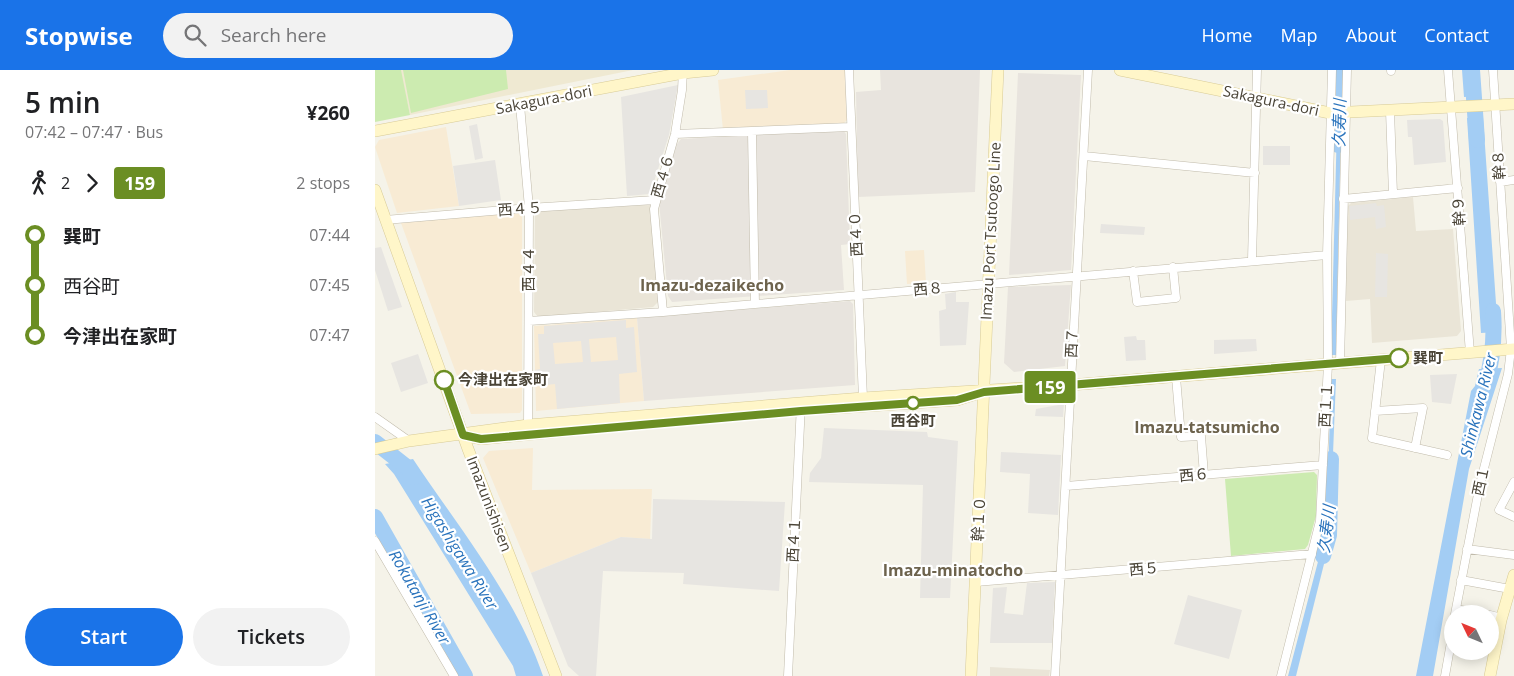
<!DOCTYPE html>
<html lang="en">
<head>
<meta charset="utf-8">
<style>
	body { margin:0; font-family:"Open Sans","Noto Sans JP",sans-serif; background:#f2f2f2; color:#202124; height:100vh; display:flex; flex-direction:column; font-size:19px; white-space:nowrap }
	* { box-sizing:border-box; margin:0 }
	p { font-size:16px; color:#757577 }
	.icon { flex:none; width:28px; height:28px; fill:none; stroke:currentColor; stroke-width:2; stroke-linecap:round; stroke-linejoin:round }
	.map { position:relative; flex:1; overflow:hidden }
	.side { display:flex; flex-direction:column; background:#fff; width:375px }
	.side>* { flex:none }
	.badge { padding:0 10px; border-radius:4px; font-size:18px; line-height:32px }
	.needle { width:32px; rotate:313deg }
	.tools { position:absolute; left:1069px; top:535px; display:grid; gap:10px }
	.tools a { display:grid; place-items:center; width:55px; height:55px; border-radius:50%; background:#fff; box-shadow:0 2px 12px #0003; font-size:25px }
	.map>.badge { position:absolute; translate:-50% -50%; box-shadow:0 0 0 2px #fff }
	.legs { display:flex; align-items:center; gap:8px; height:55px; padding:0 25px; font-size:16px }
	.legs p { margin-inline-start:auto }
	.head { display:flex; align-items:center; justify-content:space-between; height:85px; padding:0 25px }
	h1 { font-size:28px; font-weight:600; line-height:38px }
	.cta { display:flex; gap:10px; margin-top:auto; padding:10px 25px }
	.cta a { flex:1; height:58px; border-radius:30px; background:#1a73e8; color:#fff; font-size:20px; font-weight:600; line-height:58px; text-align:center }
	.cta a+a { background:#f2f2f2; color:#202124 }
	ul { padding:0 25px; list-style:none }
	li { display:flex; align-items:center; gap:18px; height:50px; font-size:19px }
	li i { display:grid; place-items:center; width:8px; height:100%; margin:0 6px; background:currentColor }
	li i::after { content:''; width:12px; height:12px; margin:-6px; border:4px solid; border-radius:50%; background:#fff }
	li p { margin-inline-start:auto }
	li:first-child i { background:linear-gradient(#0000 50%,currentColor 0) }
	li:last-child i { background:linear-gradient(currentColor 50%,#0000 0) }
	header { display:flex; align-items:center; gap:30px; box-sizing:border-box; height:70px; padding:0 25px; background:#1a73e8; color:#fff }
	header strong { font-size:24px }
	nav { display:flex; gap:28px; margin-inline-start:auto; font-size:18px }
	.search { width:350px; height:45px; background:#f2f2f2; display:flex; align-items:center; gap:12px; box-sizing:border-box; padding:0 18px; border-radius:28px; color:#757577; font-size:19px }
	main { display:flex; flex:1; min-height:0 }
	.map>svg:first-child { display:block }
	.residential { fill:#eae5d7 }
	.commercial { fill:#f8ebd4 }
	.industrial { fill:#e8e4de }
	.education { fill:#efe9d2 }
	.green { fill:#ccebb0 }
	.parking { fill:#e7e5e1; fill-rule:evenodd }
	.water { fill:#a3cdf4 }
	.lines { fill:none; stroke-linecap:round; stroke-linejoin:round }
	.river { stroke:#a3cdf4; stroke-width:16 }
	.street-casing { stroke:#c1bbab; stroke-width:9 }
	.secondary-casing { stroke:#d8cb97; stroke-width:12 }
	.street { stroke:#fff; stroke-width:8 }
	.secondary { stroke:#fff6c9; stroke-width:11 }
	.line-1-casing { stroke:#fff; stroke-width:11 }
	.line-1 { stroke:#6b8e23; stroke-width:8 }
	.stop-1-dot { fill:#fff; stroke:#6b8e23; stroke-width:2.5 }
	.labels { text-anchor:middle; stroke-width:4.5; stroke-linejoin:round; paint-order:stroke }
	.street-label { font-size:15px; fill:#4a4437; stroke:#fff }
	.stop-label { font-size:15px; font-weight:bold; fill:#4a4437; stroke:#fff; text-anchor:start }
	.water-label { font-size:16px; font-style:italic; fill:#2973bc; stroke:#fff }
	.neighbourhood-label { font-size:16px; font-weight:bold; fill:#6d634d; stroke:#fff }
</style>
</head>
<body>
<header>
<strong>Stopwise</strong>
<div class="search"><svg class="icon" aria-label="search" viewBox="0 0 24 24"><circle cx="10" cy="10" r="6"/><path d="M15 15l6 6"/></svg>Search here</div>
<nav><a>Home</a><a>Map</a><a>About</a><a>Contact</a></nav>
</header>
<main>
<section class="side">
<div class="head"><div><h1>5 min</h1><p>07:42 – 07:47 · Bus</p></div><b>¥260</b></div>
<div class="legs"><svg class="icon" aria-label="walk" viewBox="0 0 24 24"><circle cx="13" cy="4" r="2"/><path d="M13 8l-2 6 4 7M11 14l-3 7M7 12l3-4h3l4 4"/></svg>2<svg class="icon" aria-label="forward" viewBox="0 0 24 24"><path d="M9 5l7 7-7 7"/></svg><b class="badge" style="background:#6b8e23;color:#fff">159</b><p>2 stops</p></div>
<ul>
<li><i style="color:#6b8e23"></i><b>巽町</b><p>07:44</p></li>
<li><i style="color:#6b8e23"></i><span>西谷町</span><p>07:45</p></li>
<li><i style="color:#6b8e23"></i><b>今津出在家町</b><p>07:47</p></li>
</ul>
<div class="cta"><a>Start</a><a>Tickets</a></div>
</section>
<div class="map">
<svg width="1139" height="606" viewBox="0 0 1139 606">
	<rect width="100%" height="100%" fill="#f5f3e9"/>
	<path class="residential" d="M1038,127L1041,161L1078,159L1086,261L1082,266L997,273L995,229L971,231L973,136L976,133Z
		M275,135L283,232L278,237L163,247L159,242L160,141Z
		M615,597L675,600L674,606H615Z"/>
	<path class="commercial" d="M415,0H470L473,49L468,54L348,60L343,10Z
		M71,57L84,136L22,143L0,77L4,70Z
		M145,142L147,146V340L145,343L96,344L26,153Z
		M549,180L551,213L532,214L530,181Z
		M262,248L269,331L161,341L159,256Z
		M158,378L157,420L277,419L275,469L246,467L156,503L108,388L114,381Z"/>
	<path class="industrial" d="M505,0H605L600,122L483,127L481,22L506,20Z
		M643,3L706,5L696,200L634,205Z
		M468,60L471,64L475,174L466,175L469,220L297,232L293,226L284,132L302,74L306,69Z
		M696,215L690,296L639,302L629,293L633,217Z
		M475,231L478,234L480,315L269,331L262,248Z"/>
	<path class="education" d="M0,0H258L35,45L27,9Z"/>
	<path class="green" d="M0,0H26L35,45L0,52Z
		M28,0H131L133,19L36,43Z
		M939,402L942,405L941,446L933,475L930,479L856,486L850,409Z"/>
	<path class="parking" d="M303,15L294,65L275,124L252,126L246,27Z
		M370,20H392L393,38L371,39Z
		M1065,49L1068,51L1071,92L1039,95L1037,67H1033L1032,50Z
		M102,54L108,88L100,90L94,56Z
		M888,76H915V95H888Z
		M120,90L126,130L84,136L78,96Z
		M1001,133L1002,136L1009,135L1011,157L1001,159L1000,147L975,150L974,136Z
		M726,154L770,157L769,165L725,163Z
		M6,177L27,237L13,241L0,200V178Z
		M1001,183L1013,184L1012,227H1000Z
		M581,222V232H594L591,275L565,276L564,241L571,239L570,224Z
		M251,250V258L259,257L262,302L244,304L245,333L182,339L180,314L162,316L160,314V300L165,299L163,264H169V256ZM241,267L243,290L216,292L214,269ZM206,271L208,292L180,294L178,273Z
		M761,266L762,270H770L771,290L751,291L749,267Z
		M881,269L882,281L839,284V270Z
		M43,284L53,313L26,322L16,293Z
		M1082,304L1076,334L1057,332L1055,305Z
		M689,334L688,347L660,346L661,339Z
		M449,358L552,362L553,367L583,371L575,528H545L548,415L434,412L435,403L446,388Z
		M626,382L686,385L683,445L653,443L655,404L625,402Z
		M278,429L410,432L404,521L308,514L309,503L228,501L221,606H204L193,596L156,503L246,467L277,469Z
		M680,512L677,573H615L618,518L632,517L629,543L648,545L652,513Z
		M813,525L867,540L854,589L799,574Z"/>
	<path class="water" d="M1087,0H1103L1106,26L1089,27Z
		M1108,47L1123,262L1106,263L1092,48Z
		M962,55H966L961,285H956Z
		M1127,298L1094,399L1058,606H1041L1096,321L1100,316L1104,299Z
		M956,309H961L957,409L953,410Z
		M38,389C84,458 141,527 168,606H141L138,596L19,404L10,394Z
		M950,465L956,466L921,606H913Z"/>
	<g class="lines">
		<path class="river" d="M1097,0L1102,70
			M963,75L965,0
			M1110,318C1117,293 1120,267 1118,241
			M0,372L33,398L39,407
			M0,447L90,606
			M948,486L954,465L956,389"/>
		<g class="street-casing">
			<path id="street" d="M474,0L488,328
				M1016,0V1
				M1073,0L1095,283
				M145,35L154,138L153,359
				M1015,41L1018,124
				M377,62L380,234
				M300,64L475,57
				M709,86L880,103
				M1125,112L1139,110
				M968,129L1083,118
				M10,150L154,138L280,130
				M877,190L882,0
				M758,201L762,232L801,228L798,197
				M288,242L279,139L300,64L307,20L308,0
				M154,251L288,242L952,185
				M1006,290L997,368L1072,385
				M965,293L972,0
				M801,307L806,367L826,366L829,405
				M1000,341L1048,338L1040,378
				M0,347L34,371
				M1139,412L1124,440L1139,447
				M691,416L948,395
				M0,471L79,606
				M1092,479L1139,485
				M1086,510L1135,519
				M601,512L937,484
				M1081,539L1106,544
				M1080,544L1105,414L1133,304L1136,279L1118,0
				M1115,545L1127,548
				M413,606L426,334
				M680,606L713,0
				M906,606L945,451L953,294L952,185L957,0
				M1070,606L1078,561"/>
		</g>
		<g class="secondary-casing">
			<path id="secondary" d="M745,0L955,43L1139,34
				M0,61L308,3L338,0
				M0,120L93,379L181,606
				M448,339L582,330L601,324
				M92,366L106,369L200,360
				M0,379L34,371L153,355L488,328L695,315L1139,279
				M596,606L623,0
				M1115,606L1126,550L1139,505"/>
		</g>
		<use href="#street" class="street"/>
		<use href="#secondary" class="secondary"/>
	</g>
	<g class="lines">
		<g class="line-1-casing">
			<path id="line-1" d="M69,310L88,365L106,369L426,341L582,330L609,322L1024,288"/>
		</g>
		<use href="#line-1" class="line-1"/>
	</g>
	<g class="stop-1-dot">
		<circle cx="1024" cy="288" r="9"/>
		<circle cx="69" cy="310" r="9"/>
		<circle cx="538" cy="333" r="6"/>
	</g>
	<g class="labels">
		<g class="street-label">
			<text transform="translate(169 30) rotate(-11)" y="5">Sakagura-dori</text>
			<text transform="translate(896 31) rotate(12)" y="5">Sakagura-dori</text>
			<text transform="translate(1124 95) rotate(-94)" y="5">幹８</text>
			<text transform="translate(288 106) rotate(-74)" y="5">西４６</text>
			<text transform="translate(145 139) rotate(-4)" y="5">西４５</text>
			<text transform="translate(1084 141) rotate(-94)" y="5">幹９</text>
			<text transform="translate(616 161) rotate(-87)" y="5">Imazu Port Tsutoogo Line</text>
			<text transform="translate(481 164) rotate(-93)" y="5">西４０</text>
			<text transform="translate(154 199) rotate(-90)" y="5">西４４</text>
			<text transform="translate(553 219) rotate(-5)" y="5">西８</text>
			<text transform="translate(697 273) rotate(-87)" y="5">西７</text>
			<text transform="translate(951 335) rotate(-87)" y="5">西１１</text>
			<text transform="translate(819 405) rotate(-5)" y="5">西６</text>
			<text transform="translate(1106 411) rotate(-78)" y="5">西１</text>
			<text transform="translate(114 434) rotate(69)" y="5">Imazunishisen</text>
			<text transform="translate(604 449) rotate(-87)" y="5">幹１０</text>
			<text transform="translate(419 470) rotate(-87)" y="5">西４１</text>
			<text transform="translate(769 499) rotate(-5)" y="5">西５</text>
		</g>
		<g class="stop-label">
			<text x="1038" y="293">巽町</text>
			<text x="83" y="315">今津出在家町</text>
			<text x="538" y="356" text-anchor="middle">西谷町</text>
		</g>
		<g class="water-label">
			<text transform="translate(964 53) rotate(-89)" y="6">久寿川</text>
			<text transform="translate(1103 335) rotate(-76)" y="6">Shinkawa River</text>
			<text transform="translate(951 459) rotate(-83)" y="6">久寿川</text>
			<text transform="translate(85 483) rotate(58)" y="6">Higashigawa River</text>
			<text transform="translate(45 527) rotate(60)" y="6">Rokutanji River</text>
		</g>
		<g class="neighbourhood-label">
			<text x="337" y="221">Imazu-dezaikecho</text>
			<text x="832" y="363">Imazu-tatsumicho</text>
			<text x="578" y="506">Imazu-minatocho</text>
		</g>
	</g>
</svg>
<div class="tools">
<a><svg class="needle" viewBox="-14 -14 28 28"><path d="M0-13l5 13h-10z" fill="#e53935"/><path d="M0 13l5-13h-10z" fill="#757577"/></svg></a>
</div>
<b class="badge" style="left:675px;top:317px;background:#6b8e23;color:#fff">159</b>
</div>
</main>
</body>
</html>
